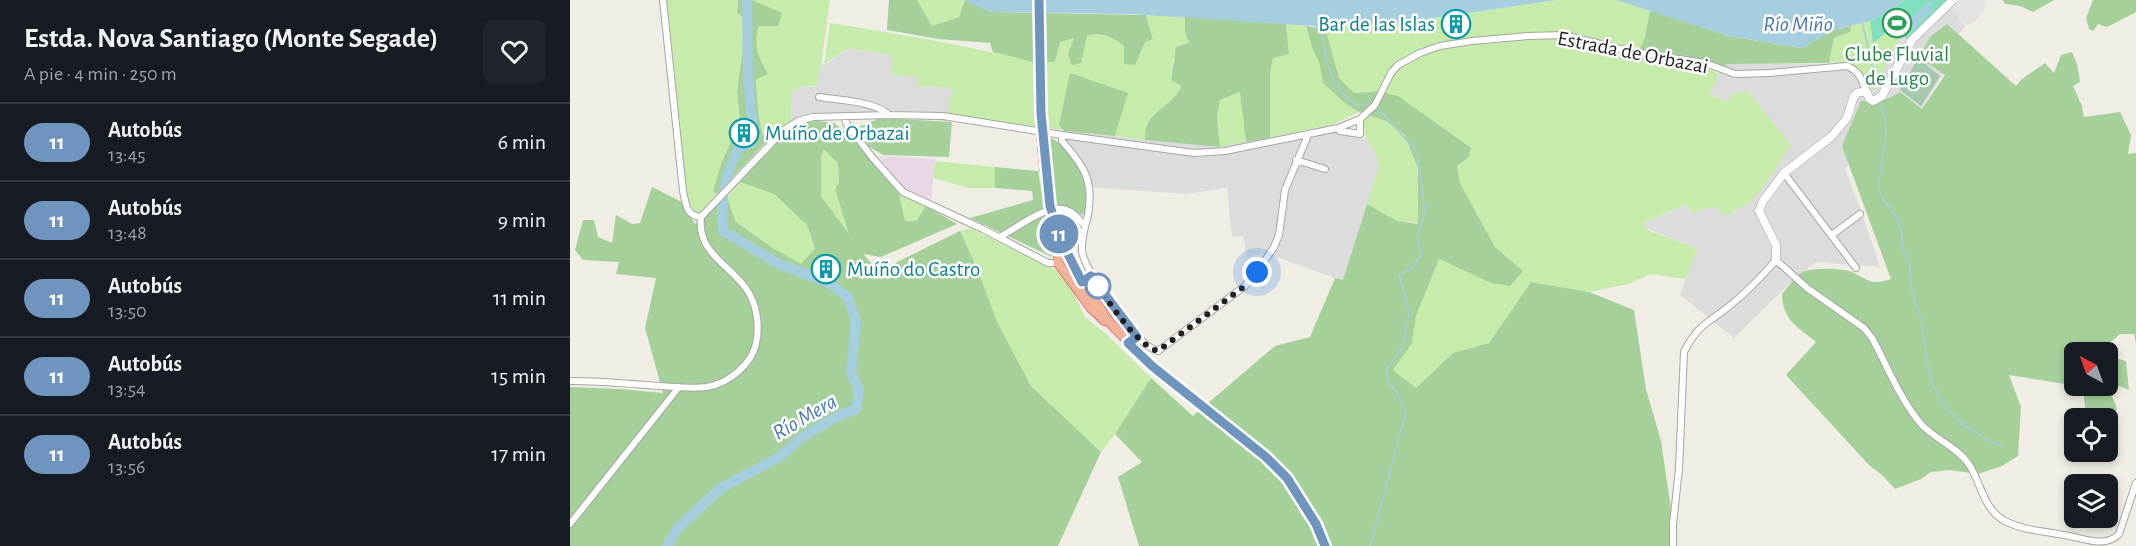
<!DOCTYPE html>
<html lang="es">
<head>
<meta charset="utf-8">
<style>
	body { margin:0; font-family:"Alegreya Sans",sans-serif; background:#20242c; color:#f1f3f6; height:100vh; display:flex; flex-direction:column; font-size:22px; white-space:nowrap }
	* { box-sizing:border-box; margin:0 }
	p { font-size:20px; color:#9ea1a6 }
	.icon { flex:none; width:33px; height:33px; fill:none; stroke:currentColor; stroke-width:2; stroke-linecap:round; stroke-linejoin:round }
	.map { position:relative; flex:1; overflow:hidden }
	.panel { display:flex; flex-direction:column; background:#171b24; width:570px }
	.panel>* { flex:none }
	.badge { padding:0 12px; border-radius:20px; font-size:21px; line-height:39px }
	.needle { width:39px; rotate:319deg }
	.buttons { position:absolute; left:1494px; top:342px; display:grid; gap:12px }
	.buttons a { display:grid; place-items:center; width:54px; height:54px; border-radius:9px; background:#171b24; box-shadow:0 3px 9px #0003; font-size:30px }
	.you { position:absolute; width:30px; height:30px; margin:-15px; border:4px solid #fff; border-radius:50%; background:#1a73e8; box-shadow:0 0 0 9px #1a73e833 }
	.map>.badge { position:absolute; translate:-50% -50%; box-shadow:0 0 0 3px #fff }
	.round { display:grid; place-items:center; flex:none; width:63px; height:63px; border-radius:9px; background:#20242c }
	.overview { display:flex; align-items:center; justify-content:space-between; height:102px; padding:0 24px }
	h1 { font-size:28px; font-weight:700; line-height:45px }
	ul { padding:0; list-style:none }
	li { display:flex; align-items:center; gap:18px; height:78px; padding:0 24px; border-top:2px solid #363941 }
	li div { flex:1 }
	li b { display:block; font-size:22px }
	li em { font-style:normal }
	li .badge { min-width:66px; font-weight:700; text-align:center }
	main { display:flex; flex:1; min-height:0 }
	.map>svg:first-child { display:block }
	.residential { fill:#dddcdc }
	.industrial { fill:#e9d7e5 }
	.grass { fill:#c6ebaa }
	.forest { fill:#a6d099; fill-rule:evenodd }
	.cemetery { fill:#a6c9ad }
	.pitch { fill:#82e0c1 }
	.parking { fill:#e3e3e3 }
	.water { fill:#a5cede }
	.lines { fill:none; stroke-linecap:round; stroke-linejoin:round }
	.stream { stroke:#a5cede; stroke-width:1.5 }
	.river { stroke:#a5cede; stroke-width:10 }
	.minor-casing { stroke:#a6a6a6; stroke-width:8 }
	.tertiary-casing { stroke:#a6a6a6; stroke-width:9 }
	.trunk-casing { stroke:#de2257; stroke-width:10 }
	.minor { stroke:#fff; stroke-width:6 }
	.tertiary { stroke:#fff; stroke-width:8 }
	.trunk { stroke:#f2b39a; stroke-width:9 }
	.trunk-bridge-casing { stroke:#de2257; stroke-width:10; stroke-linecap:butt }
	.trunk-bridge { stroke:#f2b39a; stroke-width:9 }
	.line-casing { stroke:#fff; stroke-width:14 }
	.line { stroke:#6f94be; stroke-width:9 }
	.walk { stroke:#1f1f1f; stroke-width:6; stroke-dasharray:0 10.8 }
	.stop-dot { fill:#fff; stroke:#6f94be; stroke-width:3 }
	.labels { text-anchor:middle; stroke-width:5; stroke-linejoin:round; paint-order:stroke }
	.culture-label { font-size:21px; fill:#0d838f; stroke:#fff; text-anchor:start }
	.street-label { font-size:21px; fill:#1f1f1f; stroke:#fff }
	.leisure-label { font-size:21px; fill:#27864d; stroke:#fff }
	.water-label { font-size:22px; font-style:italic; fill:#4977b0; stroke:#fff }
</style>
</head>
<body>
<main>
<section class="panel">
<div class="overview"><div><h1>Estda. Nova Santiago (Monte Segade)</h1><p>A pie · 4 min · 250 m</p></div><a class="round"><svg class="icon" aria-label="heart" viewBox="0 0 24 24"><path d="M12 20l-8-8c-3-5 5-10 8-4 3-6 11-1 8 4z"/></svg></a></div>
<ul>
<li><span class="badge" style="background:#6f94be;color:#fff">11</span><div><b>Autobús</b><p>13:45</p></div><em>6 min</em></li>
<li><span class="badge" style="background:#6f94be;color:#fff">11</span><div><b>Autobús</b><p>13:48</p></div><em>9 min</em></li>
<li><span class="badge" style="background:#6f94be;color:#fff">11</span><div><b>Autobús</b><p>13:50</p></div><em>11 min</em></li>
<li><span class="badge" style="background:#6f94be;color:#fff">11</span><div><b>Autobús</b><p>13:54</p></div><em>15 min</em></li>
<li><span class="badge" style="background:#6f94be;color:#fff">11</span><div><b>Autobús</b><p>13:56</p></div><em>17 min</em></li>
</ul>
</section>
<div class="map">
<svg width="1566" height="546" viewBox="0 0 1566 546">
	<rect width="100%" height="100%" fill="#f0ede5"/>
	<path class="residential" d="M1374,3L1392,20L1395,27L1382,41L1375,70L1351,111L1329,98L1275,169L1290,208L1310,267L1246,262L1220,283L1164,338L1110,295L1127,248L1077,229L1074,223L1117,204L1135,208L1146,207L1155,216L1181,202L1158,102L1140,95L1151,67L1159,64H1278L1291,70L1297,79L1300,91L1305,89L1332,34L1335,39Z
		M279,48L321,55L348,77L347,86L382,88L378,121L309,117L221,122L222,92L232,86L246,87L251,65L259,62Z
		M764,124L768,132L796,139L804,150L809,165L773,281L704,256L692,254L677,257L673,236L662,237L657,188L616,194L517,187L492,144L494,131L650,147Z"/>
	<path class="industrial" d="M309,156L365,159L361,200L330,186Z"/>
	<path class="grass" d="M96,0H168L167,13L177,19L167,91L170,122L151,164L143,192L147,194L131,212L126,213L119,209L114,191Z
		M182,0H260L251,65L246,86H232L222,92L221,122L207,130L197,141C188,133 187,92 186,78L196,75L197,72L190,58L185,41L189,26Z
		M347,0H395L389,17L362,26Z
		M987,0H1046L1080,10L1075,37L1069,51C1043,45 1015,36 989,33C955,30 854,40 828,61C818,69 813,80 808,91L784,93L769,78L755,27L829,23Z
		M576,15L615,16V31L620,43L603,59L601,80L611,85C606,102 584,109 577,125C575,129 575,135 575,140L545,136L557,93L490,125L493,130L475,128L473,62H485L490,42C515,35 532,29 554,45V63L575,42L583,38Z
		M1300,21L1303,42L1325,26L1332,34L1305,89L1301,91C1293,66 1284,62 1259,63L1264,38L1280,32L1281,26Z
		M260,23C328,34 396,45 463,62L465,127L378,115L382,88L347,86L348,77L322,75L321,55L279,48L254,64Z
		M716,24L736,26L743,50L749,62L753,83L776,104L789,112L764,124L700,138V74L703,58L719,54Z
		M965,38L998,40L1075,59L1133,68L1149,73L1140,95L1158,102L1162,94L1178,91L1221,145L1197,182L1181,202L1155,216L1146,207L1135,208L1123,214L1116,204L1074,223L1077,230L1127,248L1116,279L1081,274L1058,284L1019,292L961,282L919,343L883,353L846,388L823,370L842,341L846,316L869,259L921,283L953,271L925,247L890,183L887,166L899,157L815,93C819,82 824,72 832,65C856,44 933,41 965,38Z
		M671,92L676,142L650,147L647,116L650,100Z
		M799,116L816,121L834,134L848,168V223L827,221L797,204L809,165L804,150L796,139L793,120Z
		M254,148L268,162L269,183L280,236L251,196V157Z
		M365,161L425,167V188H399L363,178Z
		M170,182L204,194L237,225L245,248L231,264L203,248L166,222L157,197Z
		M329,194L356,206L346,221H335Z
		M400,228L488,271L500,286L515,317L536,334L581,378L545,434L531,452L461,386L427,322L390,231Z"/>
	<path class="forest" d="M168,0H182L212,13L208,26H189C183,46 188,55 197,72V75L186,79C187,92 188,133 197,141L147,194L143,192L151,164L170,122L167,91L177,19L167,13Z
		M319,0H347L362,26L389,17L395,0L421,12L576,15L583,39L575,42L565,65L554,64V46C543,37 532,32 517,36L511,63L502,65L498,54L504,38L490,42L485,62H463L423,52L420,43L369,39L317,30Z
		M1432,0H1484L1463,12L1450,6L1436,4Z
		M1523,0H1566V12L1537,27L1528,24L1523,31L1519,29L1516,18Z
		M1080,10L1159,36L1232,48L1264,30L1281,26L1280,32L1264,38L1259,63L1159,64L1151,67L1144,63L1069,51L1075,37Z
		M615,16L716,24L719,54L703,58L700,74V138L676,142L670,92L650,100L647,116L650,147L575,140C575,135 575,130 577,125C584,109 606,102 611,86L601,80L606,47L619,43L615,31Z
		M1377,24L1446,86L1452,79L1475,63L1484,73L1491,55L1502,52L1507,64L1510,82L1503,86L1512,106L1514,117L1550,112L1561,135L1558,154L1566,153V344L1564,334H1550L1528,352H1504V386H1538V356L1556,361L1559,390L1549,386L1542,397L1547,408L1540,428L1538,429V418H1516L1513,387L1439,375L1451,407L1448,456L1432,466L1408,474L1380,470L1361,472L1351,479L1325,489L1312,475L1299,465L1216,375L1246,342C1227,326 1213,321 1212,294C1218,287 1224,278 1231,273C1239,267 1273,268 1282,272C1299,280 1300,286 1321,279L1272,146L1291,101C1307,102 1317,101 1330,92L1352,109L1375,75L1349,57L1360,37Z
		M736,26L748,28L755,27L769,78L784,93L808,91L828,96L901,148L899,157L887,166L890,183L925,247L953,271L940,286L921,283L869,259L846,316L842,343L823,370L846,388L883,353L919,343L961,282L1019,292L1064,310L1076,389L1091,441L1104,529L1100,546H569L548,477L572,462L545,434L581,378L623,416L705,346L740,337L765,278L773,280L797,204L827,221L848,224V168L834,134L816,121L789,112L776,104L753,83L749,62L743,50Z
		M500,73L558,93L545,136L494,131L489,125Z
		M310,118L382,122L379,157L313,155L298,146L289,127Z
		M247,121L264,123L281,136L329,194L335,221H346L356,206L387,224L311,257L293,254L311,273L327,262L390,231L408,271L427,322L461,386L531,452L488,546H0V387L50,389L93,393L75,328L86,278L46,274L49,262L13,260L5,250L13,220H24L28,237L42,243L46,215L62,224L70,223L82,187L114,203L125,224L157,197L166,222L203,248L231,264L245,248L237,225L204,194L170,182L210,137L230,123ZM254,149L268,163L269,183L265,189L279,234L251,196V157Z
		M476,136C505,146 526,185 513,215L487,206L478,162Z
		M425,167L468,171L473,198L486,245L482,257L400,218L463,200L462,191L425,188Z"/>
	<path class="cemetery" d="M1348,58L1370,76L1351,106L1330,90Z"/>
	<path class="pitch" d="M1334,0H1377L1336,39L1325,26L1303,43L1300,21L1315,14Z"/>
	<path class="parking" d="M1387,0H1413L1416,6L1412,14L1403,23L1394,25L1379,7Z"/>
	<path class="water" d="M394,0H987L829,23L759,26L748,29L744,26L560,14L421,12Z
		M1046,0H1334L1315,14L1300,21L1264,30L1232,48L1159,36Z
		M1360,1L1363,2L1359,8L1363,10L1358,15L1354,13L1353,22L1351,21L1344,30L1336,28L1335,24L1337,21Z"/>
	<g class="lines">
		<path class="stream" d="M1292,22L1307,85
			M752,27C754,58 758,86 786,105L800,104L802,105
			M1311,104L1315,119L1316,138L1309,178L1310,195L1325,215L1332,232L1333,250L1340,266L1342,291L1351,320L1359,373L1363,385L1376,408L1393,425L1405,431L1416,440L1432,446
			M800,546L836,411L827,393L817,381V369L833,346L839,312L829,275L841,269L851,254L847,235L855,212L847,152L815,116L806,108"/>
		<path class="river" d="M97,546L108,528L151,488L211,456L232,437L268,416L286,409L289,391L281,373L286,323L278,297L257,282L209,264L153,231C151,197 153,180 168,149L181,143L182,119L178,76L177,0"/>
		<g class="minor-casing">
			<path id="minor" d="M93,0L113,191C116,204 116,216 131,217
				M249,97C268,100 305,101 319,115
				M275,117L276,123L302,157L333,192L413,229L478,263H488
				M768,128L770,131L790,134V119
				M492,135V141C514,166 524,180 518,215C515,227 511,239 512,251C515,273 567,347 588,351L675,286L687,272L704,247L709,235L715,190L738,135
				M726,160L755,169
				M1214,173L1286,268
				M1262,235L1290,214
				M430,237C445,229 474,206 492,209C502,210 509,219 515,226
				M0,381C30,381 61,384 91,386C106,387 123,389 137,387C159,383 181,365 186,344C190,325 187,303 175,287C157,263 127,252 131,217L214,130L228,121L243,117L319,115L373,116L492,135L624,153L655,151L768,128L790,119L805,105L821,73L828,65L850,53L870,46L902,41L958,36L994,35L1062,52L1135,63L1165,74L1200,73L1277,66C1289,71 1292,79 1296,91
				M0,524L109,387
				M1103,546V524L1109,469L1114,352C1129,322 1140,323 1163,303C1179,290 1193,275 1206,260L1237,288L1294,328L1302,338C1318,367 1330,400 1352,425C1365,439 1387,447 1398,463C1411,481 1412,507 1433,520C1455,532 1480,531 1504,537C1520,541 1538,546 1549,534L1566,483"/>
		</g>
		<g class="tertiary-casing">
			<path id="tertiary" d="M1206,260V245L1189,211L1193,201L1214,173L1262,136L1277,118L1284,96L1287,93L1296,91L1299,98L1303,101L1312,96L1342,40L1383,0"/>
		</g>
		<g class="trunk-casing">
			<path id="trunk" d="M484,221L512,282L540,323L582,366L696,457L717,478L746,523L755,546
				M490,241L488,263L521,308L535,321"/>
		</g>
		<use href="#minor" class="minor"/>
		<use href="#tertiary" class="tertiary"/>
		<use href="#trunk" class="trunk"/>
		<g class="trunk-bridge-casing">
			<path id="trunk-bridge" d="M469,0C470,69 466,154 484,221"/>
		</g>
		<use href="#trunk-bridge" class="trunk-bridge"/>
	</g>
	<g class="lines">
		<g class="line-casing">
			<path id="line" d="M469,0L471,113L480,206L490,238L512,282L521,276L567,337L558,343L582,366L696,457L717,478L746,524L755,546"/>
		</g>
		<use href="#line" class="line"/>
		<path class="walk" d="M528,286C539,303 569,347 588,351L675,286L687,272"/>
	</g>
	<defs>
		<g id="stadium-ring" transform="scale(1.5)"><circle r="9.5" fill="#fff" stroke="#2e9e5b" stroke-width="1.5"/><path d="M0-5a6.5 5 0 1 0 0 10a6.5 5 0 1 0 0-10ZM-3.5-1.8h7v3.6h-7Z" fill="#2e9e5b"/></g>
		<g id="building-ring" transform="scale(1.5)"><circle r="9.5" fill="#fff" stroke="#0f9aa8" stroke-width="1.5"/><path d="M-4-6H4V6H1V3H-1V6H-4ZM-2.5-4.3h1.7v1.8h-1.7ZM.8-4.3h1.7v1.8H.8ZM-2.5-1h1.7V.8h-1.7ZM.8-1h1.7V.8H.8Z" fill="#0f9aa8"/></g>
	</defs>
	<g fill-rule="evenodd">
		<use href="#stadium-ring" x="1327" y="23"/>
		<use href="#building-ring" x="886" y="24"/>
		<use href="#building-ring" x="174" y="133"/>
		<use href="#building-ring" x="256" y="269"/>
	</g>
	<circle class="stop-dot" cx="528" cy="286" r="12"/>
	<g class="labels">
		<g class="culture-label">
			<text x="865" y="31" text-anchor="end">Bar de las Islas</text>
			<text x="195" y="140">Muíño de Orbazai</text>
			<text x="277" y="276">Muíño do Castro</text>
		</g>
		<g class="street-label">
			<text transform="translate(1063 52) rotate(11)" y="7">Estrada de Orbazai</text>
		</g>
		<g class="leisure-label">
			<text x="1327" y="61">Clube Fluvial<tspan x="1327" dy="24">de Lugo</tspan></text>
		</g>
		<g class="water-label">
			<text x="1228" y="31">Río Miño</text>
			<text transform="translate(234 416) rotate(-30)" y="8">Río Mera</text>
		</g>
	</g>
</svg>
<div class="buttons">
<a><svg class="needle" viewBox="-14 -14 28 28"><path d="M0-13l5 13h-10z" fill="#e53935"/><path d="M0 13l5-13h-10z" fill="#9ea1a6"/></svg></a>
<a><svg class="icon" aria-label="locate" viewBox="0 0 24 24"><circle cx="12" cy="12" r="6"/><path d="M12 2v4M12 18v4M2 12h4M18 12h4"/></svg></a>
<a><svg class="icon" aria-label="layers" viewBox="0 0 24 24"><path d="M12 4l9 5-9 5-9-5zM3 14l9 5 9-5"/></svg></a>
</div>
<div class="you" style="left:687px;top:272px"></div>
<b class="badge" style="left:489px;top:234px;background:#6f94be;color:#fff">11</b>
</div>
</main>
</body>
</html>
